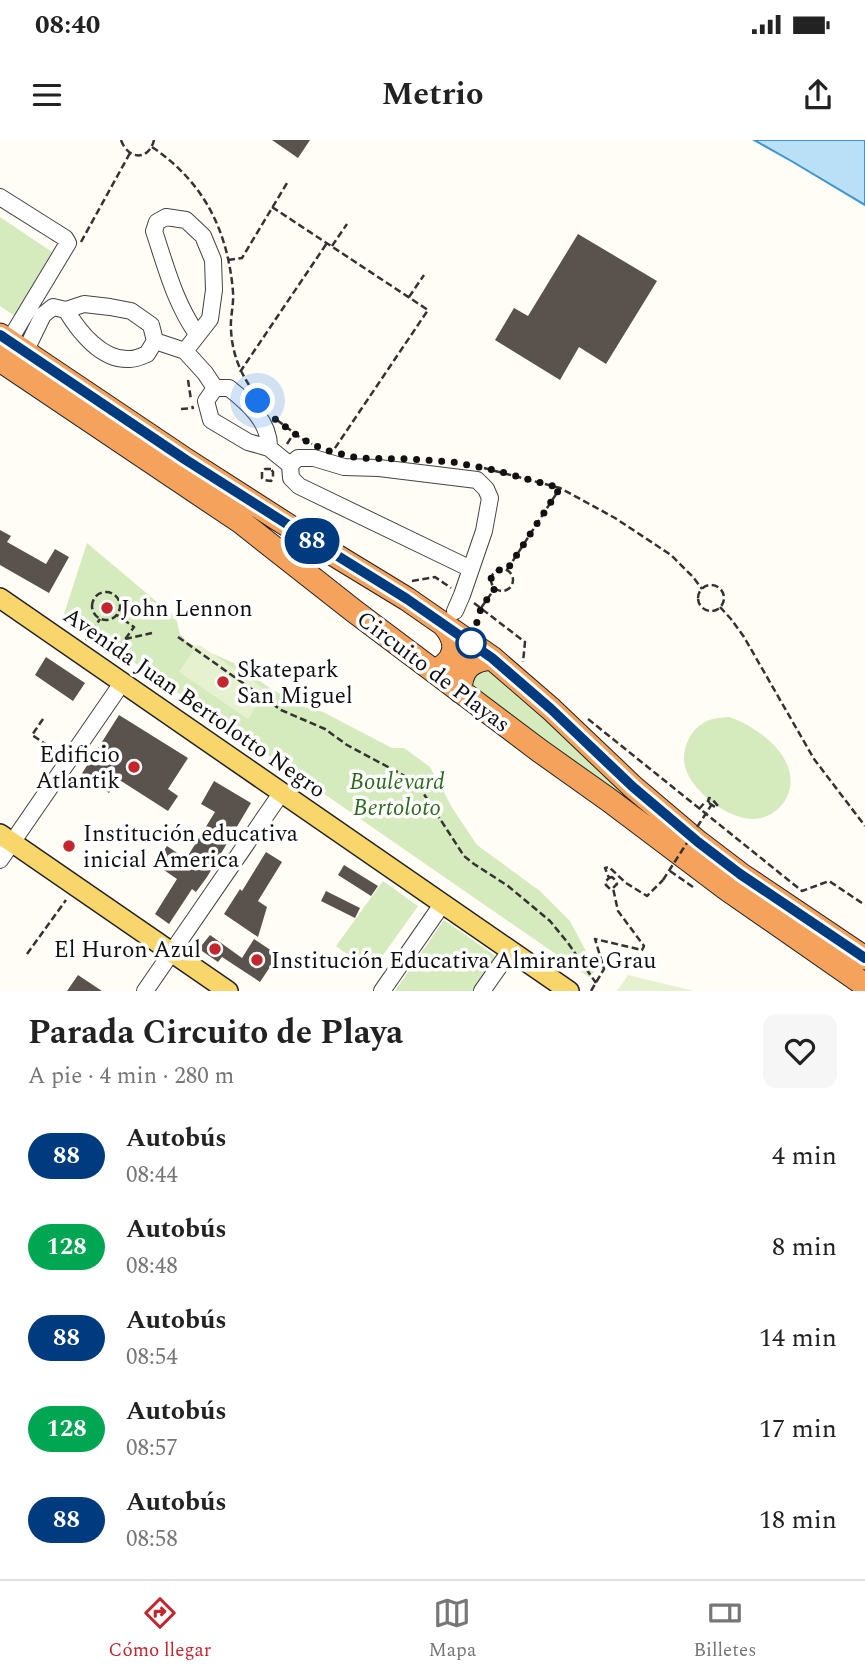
<!DOCTYPE html>
<html lang="es">
<head>
<meta charset="utf-8">
<style>
	body { margin:0; font-family:Spectral,serif; background:#f6f6f6; color:#222; height:100vh; display:flex; flex-direction:column; font-size:26px; white-space:nowrap }
	* { box-sizing:border-box; margin:0 }
	p { font-size:23px; color:#767676 }
	.icon { flex:none; width:38px; height:38px; fill:none; stroke:currentColor; stroke-width:2; stroke-linecap:round; stroke-linejoin:round }
	.map { position:relative; height:851px; overflow:hidden }
	.sheet { display:flex; flex-direction:column; background:#fff; flex:1 }
	.sheet>* { flex:none }
	.badge { padding:0 14px; border-radius:23px; font-size:24px; line-height:46px }
	.you { position:absolute; width:35px; height:35px; margin:-18px; border:5px solid #fff; border-radius:50%; background:#1a73e8; box-shadow:0 0 0 10px #1a73e833 }
	.map>.badge { position:absolute; translate:-50% -50%; box-shadow:0 0 0 4px #fff }
	.round { display:grid; place-items:center; flex:none; width:74px; height:74px; border-radius:14px; background:#f6f6f6 }
	.head { display:flex; align-items:center; justify-content:space-between; height:119px; padding:0 28px }
	h1 { font-size:33px; font-weight:700; line-height:52px }
	ul { padding:0; list-style:none }
	li { display:flex; align-items:center; gap:21px; height:91px; padding:0 28px }
	li div { flex:1 }
	li b { display:block; font-size:26px }
	li em { font-style:normal }
	li .badge { min-width:77px; font-weight:700; text-align:center }
	.status { display:flex; justify-content:space-between; align-items:center; height:49px; padding:0 35px; background:#fff; direction:ltr }
	.status svg { height:19px; fill:currentColor }
	header { display:flex; justify-content:space-between; align-items:center; height:91px; padding:0 28px; background:#fff; font-size:32px; font-weight:700 }
	.tab-bar { display:flex; justify-content:space-around; align-items:center; height:98px; border-top:2px solid #e0e0e0; background:#fff; font-size:19px; color:#767676 }
	.tab-bar a { display:grid; justify-items:center; gap:4px }
	.tab-bar .current { color:#c4262e }
	.map>svg:first-child { display:block }
	.green { fill:#d5ebbd }
	.pitch { fill:#e6f2cf }
	.water { fill:#b9e0f7; stroke:#3f96cf; stroke-width:2 }
	.building { fill:#5a524d }
	.lines { fill:none; stroke-linecap:round; stroke-linejoin:round }
	.minor-casing { stroke:#444; stroke-width:18 }
	.major-casing { stroke:#222; stroke-width:22 }
	.highway-casing { stroke:#222; stroke-width:25 }
	.path { stroke:#333; stroke-width:2.5; stroke-dasharray:7 3.5; stroke-linecap:butt }
	.minor { stroke:#fff; stroke-width:16 }
	.major { stroke:#f9d66b; stroke-width:19 }
	.highway { stroke:#f5a25d; stroke-width:23 }
	.path-bridge { stroke:#333; stroke-width:2.5; stroke-dasharray:7 3.5; stroke-linecap:butt }
	.line-casing { stroke:#fff; stroke-width:16 }
	.line { stroke:#003b80; stroke-width:10 }
	.walk { stroke:#111; stroke-width:7; stroke-dasharray:0 12.6 }
	.poi-dot { fill:#c4262e; stroke:#fff; stroke-width:2.5 }
	.stop-dot { fill:#fff; stroke:#003b80; stroke-width:3.5 }
	.labels { text-anchor:middle; stroke-width:7; stroke-linejoin:round; paint-order:stroke }
	.poi-label { font-size:23px; fill:#111; stroke:#fff; text-anchor:start }
	.street-label { font-size:23px; fill:#111; stroke:#fff }
	.park-label { font-size:23px; font-style:italic; fill:#2f6b1f; stroke:#fff }
</style>
</head>
<body>
<div class="status"><b>08:40</b><svg viewBox="0 0 49 12"><path d="M0 12V9h3v3zM5 12V6h3v6zM10 12V3h3v9zM15 12V0h3v12zM26 1h20v11H26zM47 4h2v5h-2z"/></svg></div>
<header><svg class="icon" aria-label="menu" viewBox="0 0 24 24"><path d="M4 6h16M4 12h16M4 18h16"/></svg>Metrio<svg class="icon" aria-label="share" viewBox="0 0 24 24"><path d="M12 15V3M7 8l5-5 5 5M5 13v7h14v-7"/></svg></header>
<div class="map">
<svg width="865" height="851" viewBox="0 0 865 851">
	<rect width="100%" height="100%" fill="#fffdf5"/>
	<path class="green" d="M0,77L52,112L15,176L0,166Z
		M87,403L176,478L180,494L188,503L234,523L270,548L301,566L323,572L392,608H404L430,627L453,669L477,705L540,751L570,781L596,830L589,837L64,474Z
		M488,530L494,535L691,710L474,555L469,540L471,534Z
		M729,577C757,586 796,615 790,648C787,661 779,671 767,676C739,689 696,656 686,630C680,613 688,592 703,583C711,578 720,578 729,577Z
		M383,741L418,766L371,832L336,806Z
		M444,780L497,817L474,851H395Z"/>
	<path class="pitch" d="M198,504L267,551L248,579L179,532Z
		M628,835L694,851H617Z"/>
	<path class="water" d="M754,0H865V65L793,22Z"/>
	<path class="building" d="M272,0H310L298,18Z
		M578,94L657,141L606,224L579,207L560,240L495,200L514,168L528,176Z
		M0,390L11,396L7,402L46,424L55,409L69,417L49,453L0,425Z
		M46,517L85,543L73,561L35,535Z
		M119,575L188,618L168,649L178,656L168,671L118,639L109,653L81,635Z
		M214,641L251,663L207,737L196,752L192,749L169,784L155,774L177,739L155,724L167,706L186,719L215,672L201,664Z
		M266,712L282,722L258,761L267,767L258,797L224,774L240,749L242,751Z
		M344,725L378,746L371,756L338,735Z
		M326,751L360,768L355,778L321,761Z
		M210,795L242,818L254,799L278,815L260,842L222,817L218,822L202,811V805Z
		M78,835L102,851H67Z"/>
	<g class="lines">
		<g class="minor-casing">
			<path id="minor" d="M0,57L65,98L68,103L9,201
				M155,201L185,211L205,233L215,248
				M185,211L210,179L214,150L213,120L203,96L186,80L166,77L157,82L154,91C166,127 175,163 197,194
				M25,212L43,175L53,167L66,170L84,164L110,167L131,171L151,185L155,201L147,214C142,216 136,219 130,219C102,221 79,192 66,170
				M269,308C270,282 248,263 229,248H215L206,261L211,280L248,302L269,308L290,325
				M455,471L462,455L484,391L490,358L486,349L477,340L379,328L344,327L314,318H298L290,325L291,338L299,346L471,429
				M0,720L122,543
				M145,851L282,652
				M382,851L443,763
				M482,851L510,811"/>
		</g>
		<g class="major-casing">
			<path id="major" d="M0,458L569,851
				M0,694L228,851"/>
		</g>
		<g class="highway-casing">
			<path id="highway" d="M0,195L186,320L320,406L407,459L492,518L551,569L633,647L698,702L740,734L865,818
				M0,220L241,382L354,471L540,611L609,660L727,749L865,845
				M434,531C456,522 460,503 444,485
				M460,551C461,529 470,520 492,518"/>
		</g>
		<path class="path" d="M121,0C128,20 149,21 154,0
			M152,7C204,42 228,91 233,152C234,165 230,177 231,190C232,210 238,228 249,245
			M272,67L428,170L333,311
			M81,102L130,13
			M332,106L347,84
			M228,120L242,118L287,43
			M409,157L424,135
			M240,232L327,103
			M188,240L191,260
			M181,269L193,268L192,266
			M277,280L302,299L312,304
			M287,304L294,293
			M484,328L560,348L615,378L671,415L693,437L702,449
			M271,329H265L262,331V338L264,340L271,341L273,338V332L271,329L272,328
			M491 440a11 11 0 1 1 22 0a11 11 0 1 1-22 0Z
			M507,430L560,348
			M412,441L435,437L451,448
			M698 458a13 13 0 1 1 26 0a13 13 0 1 1-26 0Z
			M92 466a14 14 0 1 1 28 0a14 14 0 1 1-28 0Z
			M474,463L525,502L523,522
			M720,467L731,479L744,497L814,619L865,686
			M481,468L495,448
			M178,497L281,570L325,589L347,605L403,635L420,648L464,716L474,724L508,746L550,781L568,803L596,843
			M125,499L152,493
			M86,500L100,479
			M113,516L134,487L117,475
			M43,579L32,595L59,613
			M588,579L802,751L829,741L865,765
			M709,663L715,667L718,666L712,659L709,658L708,661L712,664
			M699,669L706,661
			M670,731L693,747
			M609,738L612,737L616,741L617,744L613,748L610,749L606,745L605,742L609,738L605,728L609,727L626,743L647,756L663,740
			M27,814L66,760
			M591,851L604,829L595,799L642,810L644,806L618,771L613,748"/>
		<use href="#minor" class="minor"/>
		<use href="#major" class="major"/>
		<use href="#highway" class="highway"/>
		<path class="path-bridge" d="M663,740L712,664"/>
	</g>
	<g class="lines">
		<g class="line-casing">
			<path id="line" d="M0,195L186,320L320,405L407,459L492,518L551,569L633,647L698,702L740,734L865,818"/>
		</g>
		<use href="#line" class="line"/>
		<path class="walk" d="M258,261L276,280L302,299L325,310L358,318L411,319L453,322L494,330L560,348L507,430H497C490,435 489,442 495,448L481,468L471,503"/>
	</g>
	<g class="poi-dot">
		<circle cx="107" cy="468" r="7"/>
		<circle cx="223" cy="542" r="7"/>
		<circle cx="134" cy="627" r="7"/>
		<circle cx="69" cy="706" r="7"/>
		<circle cx="215" cy="809" r="7"/>
		<circle cx="257" cy="820" r="7"/>
	</g>
	<circle class="stop-dot" cx="471" cy="503" r="14"/>
	<g class="labels">
		<g class="poi-label">
			<text x="121" y="476">John Lennon</text>
			<text x="237" y="537">Skatepark<tspan x="237" dy="26">San Miguel</tspan></text>
			<text x="120" y="622" text-anchor="end">Edificio<tspan x="120" dy="26">Atlantik</tspan></text>
			<text x="83" y="701">Institución educativa<tspan x="83" dy="26">inicial America</tspan></text>
			<text x="201" y="817" text-anchor="end">El Huron Azul</text>
			<text x="271" y="828">Institución Educativa Almirante Grau</text>
		</g>
		<g class="street-label">
			<text transform="translate(434 531) rotate(37)" y="8">Circuito de Playas</text>
			<text transform="translate(195 562) rotate(35)" y="8">Avenida Juan Bertolotto Negro</text>
		</g>
		<g class="park-label">
			<text x="397" y="649">Boulevard<tspan x="397" dy="26">Bertoloto</tspan></text>
		</g>
	</g>
</svg>
<div class="you" style="left:258px;top:261px"></div>
<b class="badge" style="left:312px;top:401px;background:#003b80;color:#fff">88</b>
</div>
<section class="sheet">
<div class="head"><div><h1>Parada Circuito de Playa</h1><p>A pie · 4 min · 280 m</p></div><a class="round"><svg class="icon" aria-label="heart" viewBox="0 0 24 24"><path d="M12 20l-8-8c-3-5 5-10 8-4 3-6 11-1 8 4z"/></svg></a></div>
<ul>
<li><span class="badge" style="background:#003b80;color:#fff">88</span><div><b>Autobús</b><p>08:44</p></div><em>4 min</em></li>
<li><span class="badge" style="background:#00a651;color:#fff">128</span><div><b>Autobús</b><p>08:48</p></div><em>8 min</em></li>
<li><span class="badge" style="background:#003b80;color:#fff">88</span><div><b>Autobús</b><p>08:54</p></div><em>14 min</em></li>
<li><span class="badge" style="background:#00a651;color:#fff">128</span><div><b>Autobús</b><p>08:57</p></div><em>17 min</em></li>
<li><span class="badge" style="background:#003b80;color:#fff">88</span><div><b>Autobús</b><p>08:58</p></div><em>18 min</em></li>
</ul>
</section>
<nav class="tab-bar">
<a class="current"><svg class="icon" aria-label="directions" viewBox="0 0 24 24"><path d="M12 3l9 9-9 9-9-9zM9 14v-3h6M13 9l2 2-2 2"/></svg>Cómo llegar</a>
<a><svg class="icon" aria-label="map" viewBox="0 0 24 24"><path d="M3 6l6-2 6 2 6-2v14l-6 2-6-2-6 2zM9 4v14M15 6v14"/></svg>Mapa</a>
<a><svg class="icon" aria-label="tickets" viewBox="0 0 24 24"><path d="M3 7h18v10H3zM15 7v10"/></svg>Billetes</a>
</nav>
</body>
</html>
